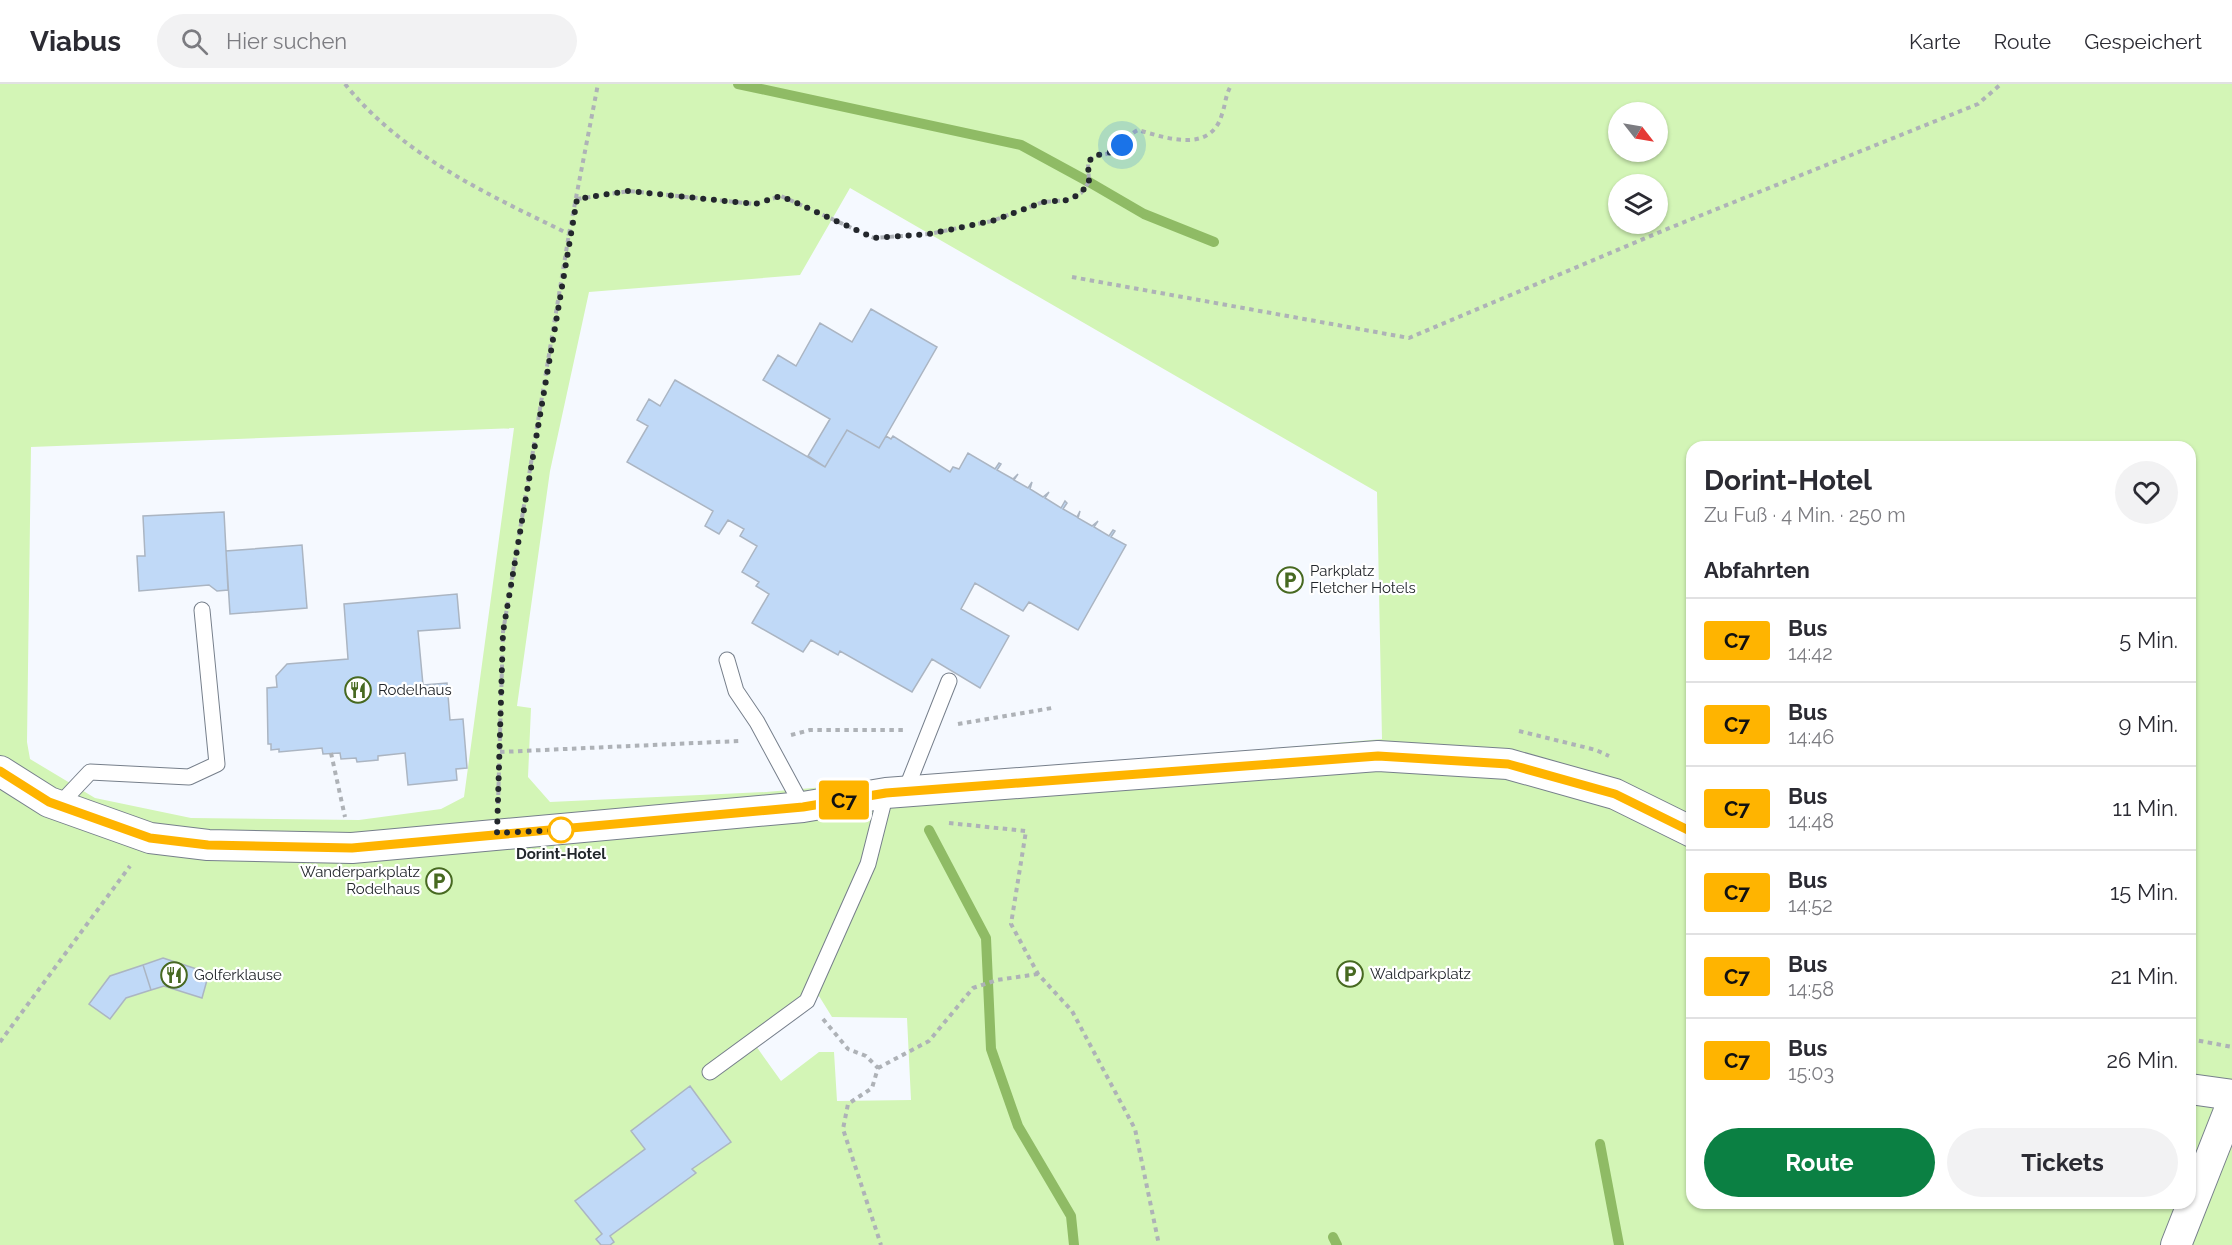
<!DOCTYPE html>
<html lang="de">
<head>
<meta charset="utf-8">
<style>
	body { margin:0; font-family:Raleway,sans-serif; background:#f2f2f3; color:#2b2b33; height:100vh; display:flex; flex-direction:column; font-size:22px; white-space:nowrap }
	* { box-sizing:border-box; margin:0 }
	p { font-size:20px; color:#7c7c81 }
	.icon { flex:none; width:33px; height:33px; fill:none; stroke:currentColor; stroke-width:2; stroke-linecap:round; stroke-linejoin:round }
	.map { position:relative; flex:1; overflow:hidden }
	.drawer { position:absolute; left:1686px; top:357px; width:510px; height:768px; display:flex; flex-direction:column; background:#fff; border-radius:18px; box-shadow:0 2px 4px #0004 }
	.drawer>* { flex:none }
	.badge { padding:0 12px; border-radius:4px; font-size:21px; line-height:39px }
	.needle { width:39px; rotate:121deg }
	.controls { position:absolute; left:1608px; top:18px; display:grid; gap:12px }
	.controls a { display:grid; place-items:center; width:60px; height:60px; border-radius:50%; background:#fff; box-shadow:0 2px 4px #0004; font-size:30px }
	.you { position:absolute; width:30px; height:30px; margin:-15px; border:4px solid #fff; border-radius:50%; background:#1a73e8; box-shadow:0 0 0 9px #1a73e833 }
	.map>.badge { position:absolute; translate:-50% -50%; box-shadow:0 0 0 3px #fff }
	h2 { padding:0 18px; font-size:22px; line-height:54px }
	.round { display:grid; place-items:center; flex:none; width:63px; height:63px; border-radius:32px; background:#f2f2f3 }
	.headline { display:flex; align-items:center; justify-content:space-between; height:102px; padding:0 18px }
	h1 { font-size:28px; font-weight:700; line-height:45px }
	.cta { display:flex; gap:12px; margin-top:auto; padding:12px 18px }
	.cta a { flex:1; height:69px; border-radius:36px; background:#0b8043; color:#fff; font-size:24px; font-weight:700; line-height:69px; text-align:center }
	.cta a+a { background:#f2f2f3; color:#2b2b33 }
	ul { padding:0; list-style:none }
	li { display:flex; align-items:center; gap:18px; height:84px; padding:0 18px; border-top:2px solid #e1e1e2 }
	li div { flex:1 }
	li b { display:block; font-size:22px }
	li em { font-style:normal }
	li .badge { min-width:66px; font-weight:700; text-align:center }
	header { display:flex; align-items:center; gap:36px; box-sizing:border-box; height:84px; padding:0 30px; background:#fff; border-bottom:2px solid #e1e1e2 }
	header strong { font-size:28px }
	nav { display:flex; gap:33px; margin-inline-start:auto; font-size:21px }
	.search { width:420px; height:54px; background:#f2f2f3; display:flex; align-items:center; gap:15px; box-sizing:border-box; padding:0 21px; border-radius:33px; color:#7c7c81; font-size:22px }
	.map>svg:first-child { display:block }
	.green { fill:#d3f5b6; fill-rule:evenodd }
	.lines { fill:none; stroke-linecap:round; stroke-linejoin:round }
	.stream { stroke:#8fbb65; stroke-width:10 }
	.building { fill:#c0d9f7; stroke:#abb5c2; stroke-width:1.5 }
	.lane-casing { stroke:#767f8b; stroke-width:17 }
	.street-casing { stroke:#767f8b; stroke-width:32 }
	.path { stroke:#aeb2b7; stroke-width:4; stroke-dasharray:4.5 4.5; stroke-linecap:butt }
	.lane { stroke:#fff; stroke-width:15 }
	.street { stroke:#fff; stroke-width:30 }
	.line-casing { stroke:#fff; stroke-width:14 }
	.line { stroke:#ffb400; stroke-width:9 }
	.walk { stroke:#23272c; stroke-width:6; stroke-dasharray:0 10.8 }
	.stop-dot { fill:#fff; stroke:#ffb400; stroke-width:3 }
	.labels { text-anchor:middle; stroke-width:4.5; stroke-linejoin:round; paint-order:stroke }
	.poi-label { font-size:15px; fill:#23272c; stroke:#fff; text-anchor:start }
	.stop-label { font-size:15px; font-weight:bold; fill:#23272c; stroke:#fff }
</style>
</head>
<body>
<header>
<strong>Viabus</strong>
<div class="search"><svg class="icon" aria-label="search" viewBox="0 0 24 24"><circle cx="10" cy="10" r="6"/><path d="M15 15l6 6"/></svg>Hier suchen</div>
<nav><a>Karte</a><a>Route</a><a>Gespeichert</a></nav>
</header>
<div class="map">
<svg width="2232" height="1161" viewBox="0 0 2232 1161">
	<rect width="100%" height="100%" fill="#f5f9ff"/>
	<path class="green" d="M0,0H2232V1161H0ZM1618,28H1658V68H1618ZM1618,100H1658V140H1618ZM850,104L1377,408L1382,655L766,708L550,718L528,693L531,624L517,622L550,387L589,208L800,191ZM514,344L464,713L441,725L359,736L191,734L95,714L30,675L27,658L31,363ZM1692,363H2190V1119H1692ZM819,912L832,933L907,934L911,1016L837,1017L834,968H819L781,997L756,962Z"/>
	<g class="lines">
		<path class="stream" d="M738,0L1021,61L1089,98L1144,130L1214,158
			M929,746L986,854L991,965L1018,1042L1071,1132L1074,1161
			M1600,1060L1619,1161
			M1333,1153L1337,1161"/>
	</g>
	<path class="building" d="M871,225L937,263L879,364L847,346L825,383L808,372L830,335L763,296L778,271L796,282L820,239L852,258Z
		M675,296L825,383L847,346L879,364L886,352L891,355L893,352L950,388L953,383L959,385L968,369L995,385L999,379L1001,380L997,386L1013,395L1018,390L1014,396L1028,404L1032,398L1030,405L1043,413L1049,408L1045,414L1061,424L1065,417L1067,419L1063,425L1077,433L1080,427L1078,434L1092,442L1098,437L1094,443L1109,452L1113,446L1115,447L1111,453L1126,461L1078,546L1029,518L1023,527L975,499L961,525L1009,552L980,604L932,575L912,608L840,567L838,571L811,556L803,568L752,539L769,510L756,502L759,498L742,488L757,462L740,452L744,445L728,436L719,450L705,442L713,427L627,378L648,342L637,336L649,315L660,322Z
		M224,428L228,506L217,507L209,501L139,507L137,472H145L143,432Z
		M302,461L307,524L230,530L226,467Z
		M457,510L460,544L418,547L423,601L447,599L450,636L463,635L467,684L456,685L457,696L408,701L405,669L378,672V676L357,678L356,674L341,675L340,669L323,670L322,664L279,668V665L271,666V660H268L267,604L277,603L276,592L287,580L348,575L344,520Z
		M163,874L209,889L202,914L164,902L151,906L143,881Z
		M143,881L151,906L126,914L110,935L89,920L110,892Z
		M690,1002L731,1058L692,1085L696,1089L610,1152L614,1158L610,1161H601L596,1155L602,1150L575,1117L645,1065L631,1047Z"/>
	<g class="lines">
		<g class="lane-casing">
			<path id="lane" d="M727,576L736,607L757,638L803,723
				M905,708L949,597
				M59,721L90,688L189,693L217,680L202,526
				M710,988L807,917L868,780L886,709"/>
		</g>
		<g class="street-casing">
			<path id="street" d="M0,687L49,718L150,754L208,761L352,764L803,723L886,709L1378,672L1508,680L1615,710L1692,748
				M2190,1005L2232,1011
				M2176,1161L2232,1019"/>
		</g>
		<path class="path" d="M345,0C403,72 487,110 569,150
			M577,115L629,107L755,120L781,112L874,154L929,150L992,137L1043,118L1069,116L1081,109L1089,98L1088,79L1093,72C1099,71 1107,71 1112,68C1123,63 1127,51 1138,46C1166,54 1211,70 1222,30C1226,19 1225,11 1232,0
			M1072,193L1409,254L1672,143L1978,20L2001,0
			M958,640L1052,624
			M1519,647L1596,666L1609,672
			M791,651L810,646H903
			M500,668L739,657
			M331,669L345,733
			M498,720L503,548L569,150L598,0
			M949,739L1026,747L1011,840L1038,890L1072,927L1135,1045L1159,1161
			M823,935L848,965L866,972L878,984L872,1004L848,1020L843,1045L881,1161
			M2190,955L2232,963
			M0,958L130,782
			M878,984L929,957L973,904L997,896L1038,890"/>
		<use href="#lane" class="lane"/>
		<use href="#street" class="street"/>
	</g>
	<g class="lines">
		<g class="line-casing">
			<path id="line" d="M0,687L49,718L150,754L208,761L352,764L803,723L886,709L1378,672L1508,680L1615,710L1692,748"/>
		</g>
		<use href="#line" class="line"/>
		<path class="walk" d="M561,746L497,749L503,548L577,115L628,107L755,120L781,112L874,154L929,150L992,137L1043,118L1069,116L1081,109L1089,98L1088,79L1093,72L1112,68L1122,61"/>
	</g>
	<defs>
		<g id="parking-ring" transform="scale(1.35)"><circle r="9.5" fill="#fff" stroke="#476921" stroke-width="1.5"/><path d="M-3.5-5.5H1a3.5 3.5 0 0 1 0 7H-1V5.5H-3.5ZM-1-3.4V-.6H.8a1.4 1.4 0 0 0 0-2.8Z" fill="#476921"/></g>
		<g id="restaurant-ring" transform="scale(1.35)"><circle r="9.5" fill="#fff" stroke="#476921" stroke-width="1.5"/><path d="M-5-6h1v4h1v-4h1v4h1v-4h1v5L-1.5 .5V6h-2V.5L-5-1ZM5-6V6H3V1.5H1.5Q1.5-4 5-6Z" fill="#476921"/></g>
	</defs>
	<g fill-rule="evenodd">
		<use href="#parking-ring" x="1290" y="496"/>
		<use href="#restaurant-ring" x="358" y="606"/>
		<use href="#parking-ring" x="439" y="797"/>
		<use href="#parking-ring" x="1350" y="890"/>
		<use href="#restaurant-ring" x="174" y="891"/>
	</g>
	<circle class="stop-dot" cx="561" cy="746" r="12"/>
	<g class="labels">
		<g class="poi-label">
			<text x="1310" y="492">Parkplatz<tspan x="1310" dy="17">Fletcher Hotels</tspan></text>
			<text x="378" y="611">Rodelhaus</text>
			<text x="420" y="793" text-anchor="end">Wanderparkplatz<tspan x="420" dy="17">Rodelhaus</tspan></text>
			<text x="1370" y="895">Waldparkplatz</text>
			<text x="194" y="896">Golferklause</text>
		</g>
		<g class="stop-label">
			<text x="561" y="775">Dorint-Hotel</text>
		</g>
	</g>
</svg>
<div class="controls">
<a><svg class="needle" viewBox="-14 -14 28 28"><path d="M0-13l5 13h-10z" fill="#e53935"/><path d="M0 13l5-13h-10z" fill="#7c7c81"/></svg></a>
<a><svg class="icon" aria-label="layers" viewBox="0 0 24 24"><path d="M12 4l9 5-9 5-9-5zM3 14l9 5 9-5"/></svg></a>
</div>
<div class="you" style="left:1122px;top:61px"></div>
<b class="badge" style="left:844px;top:716px;background:#ffb400;color:#111">C7</b>
<section class="drawer">
<div class="headline"><div><h1>Dorint-Hotel</h1><p>Zu Fuß · 4 Min. · 250 m</p></div><a class="round"><svg class="icon" aria-label="heart" viewBox="0 0 24 24"><path d="M12 20l-8-8c-3-5 5-10 8-4 3-6 11-1 8 4z"/></svg></a></div>
<h2>Abfahrten</h2>
<ul>
<li><span class="badge" style="background:#ffb400;color:#111">C7</span><div><b>Bus</b><p>14:42</p></div><em>5 Min.</em></li>
<li><span class="badge" style="background:#ffb400;color:#111">C7</span><div><b>Bus</b><p>14:46</p></div><em>9 Min.</em></li>
<li><span class="badge" style="background:#ffb400;color:#111">C7</span><div><b>Bus</b><p>14:48</p></div><em>11 Min.</em></li>
<li><span class="badge" style="background:#ffb400;color:#111">C7</span><div><b>Bus</b><p>14:52</p></div><em>15 Min.</em></li>
<li><span class="badge" style="background:#ffb400;color:#111">C7</span><div><b>Bus</b><p>14:58</p></div><em>21 Min.</em></li>
<li><span class="badge" style="background:#ffb400;color:#111">C7</span><div><b>Bus</b><p>15:03</p></div><em>26 Min.</em></li>
</ul>
<div class="cta"><a>Route</a><a>Tickets</a></div>
</section>
</div>
</body>
</html>
